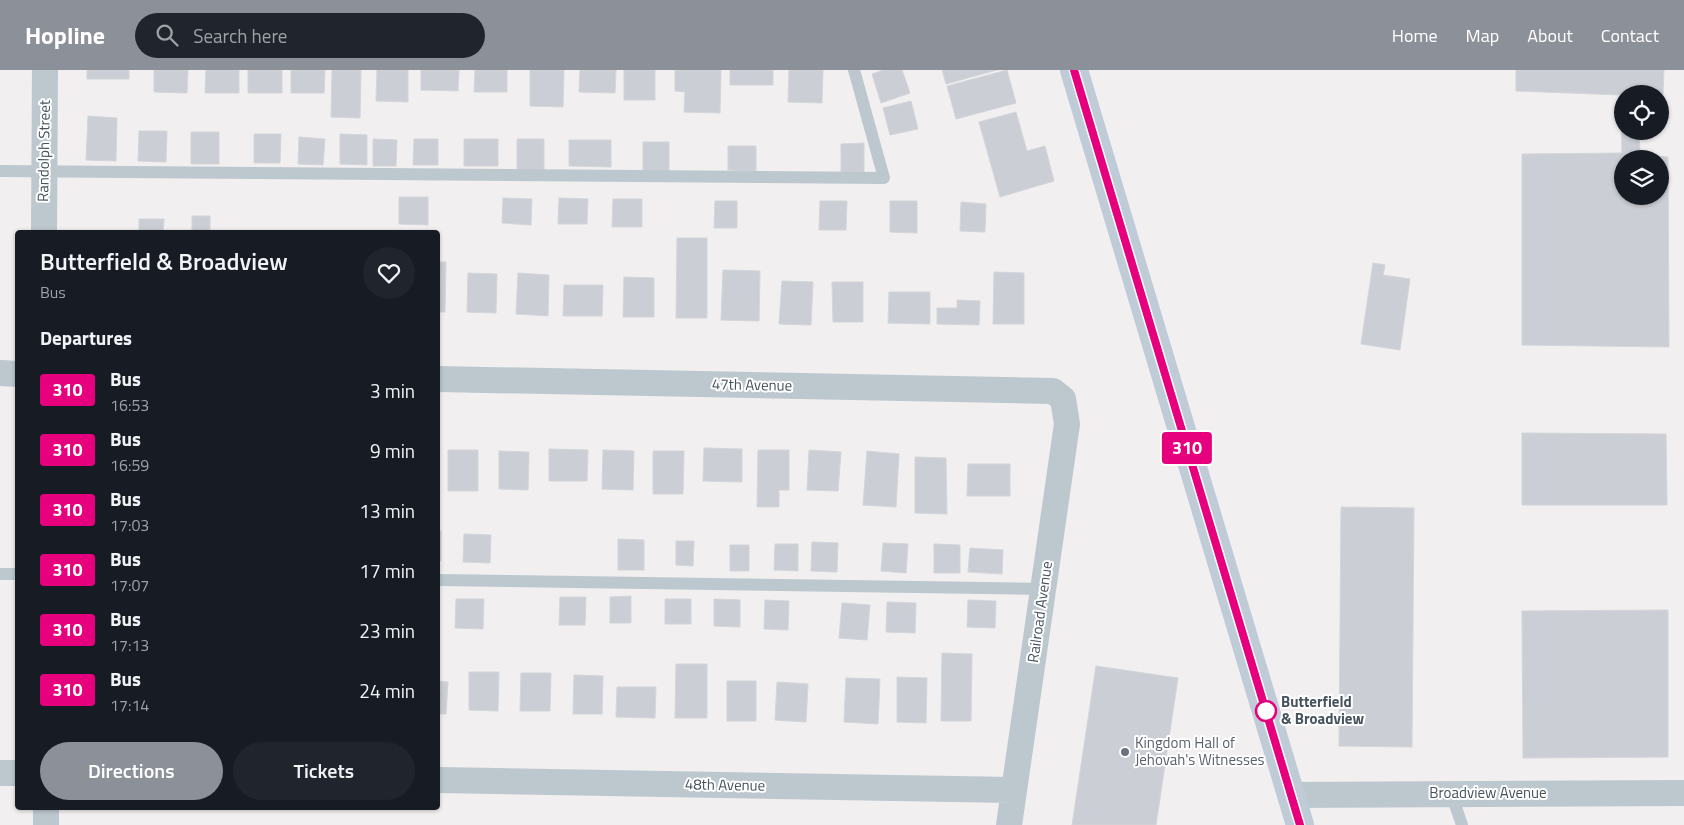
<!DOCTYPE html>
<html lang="en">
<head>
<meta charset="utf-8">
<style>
	body { margin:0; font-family:"Titillium Web",sans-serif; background:#20242c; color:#f1f3f6; height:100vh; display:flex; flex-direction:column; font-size:19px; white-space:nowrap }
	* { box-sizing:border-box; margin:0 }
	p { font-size:16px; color:#9ea1a6 }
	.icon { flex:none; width:28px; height:28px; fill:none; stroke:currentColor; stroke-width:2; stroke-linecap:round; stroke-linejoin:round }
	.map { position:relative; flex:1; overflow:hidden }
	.panel { position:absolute; left:15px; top:160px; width:425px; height:580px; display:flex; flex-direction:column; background:#171b24; border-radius:5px; box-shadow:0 1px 4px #0004 }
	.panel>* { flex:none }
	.badge { padding:0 10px; border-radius:4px; font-size:18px; line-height:32px }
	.buttons { position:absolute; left:1614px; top:15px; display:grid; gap:10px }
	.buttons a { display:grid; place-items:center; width:55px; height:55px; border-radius:50%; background:#171b24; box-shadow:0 1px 4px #0004; font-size:25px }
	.map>.badge { position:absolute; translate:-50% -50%; box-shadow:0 0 0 2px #fff }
	h2 { padding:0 25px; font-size:19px; line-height:45px }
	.round { display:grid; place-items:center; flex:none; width:52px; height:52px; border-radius:26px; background:#20242c }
	.overview { display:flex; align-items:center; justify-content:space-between; height:85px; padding:0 25px }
	h1 { font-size:24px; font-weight:600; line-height:38px }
	.action { display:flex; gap:10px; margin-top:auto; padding:10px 25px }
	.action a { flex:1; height:58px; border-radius:30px; background:#8c9099; color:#fff; font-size:20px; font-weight:600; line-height:58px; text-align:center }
	.action a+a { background:#20242c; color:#f1f3f6 }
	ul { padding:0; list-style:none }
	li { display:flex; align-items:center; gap:15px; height:60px; padding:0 25px }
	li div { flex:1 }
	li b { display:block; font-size:19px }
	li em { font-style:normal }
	li .badge { min-width:55px; font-weight:700; text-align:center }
	header { display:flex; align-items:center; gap:30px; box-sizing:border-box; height:70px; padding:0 25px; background:#8c9099; color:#fff }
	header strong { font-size:24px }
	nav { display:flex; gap:28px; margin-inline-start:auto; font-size:18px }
	.search { width:350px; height:45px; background:#20242c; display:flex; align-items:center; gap:12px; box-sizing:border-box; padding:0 18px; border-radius:28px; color:#9ea1a6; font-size:19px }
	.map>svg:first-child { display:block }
	.building { fill:#cbced4; stroke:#d2d5da; fill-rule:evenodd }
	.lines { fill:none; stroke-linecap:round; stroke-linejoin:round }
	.lane { stroke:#bcc7ce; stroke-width:12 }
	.street { stroke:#bcc7ce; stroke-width:26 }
	.secondary { stroke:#bfcbd6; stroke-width:28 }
	.line-casing { stroke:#fff; stroke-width:11 }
	.line { stroke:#e6007e; stroke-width:8 }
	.stop-dot { fill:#fff; stroke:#e6007e; stroke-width:2.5 }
	.worship-dot { fill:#6b7280; stroke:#fff; stroke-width:2 }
	.labels { text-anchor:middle; stroke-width:4; stroke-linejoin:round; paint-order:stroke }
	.street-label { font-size:15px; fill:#46535d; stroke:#fff }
	.stop-label { font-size:15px; font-weight:bold; fill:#46535d; stroke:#fff; text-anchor:start }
	.worship-label { font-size:15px; fill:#5b616d; stroke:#fff; text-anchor:start }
</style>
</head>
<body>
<header>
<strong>Hopline</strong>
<div class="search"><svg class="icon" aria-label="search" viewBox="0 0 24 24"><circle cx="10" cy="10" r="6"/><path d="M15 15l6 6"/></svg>Search here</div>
<nav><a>Home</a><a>Map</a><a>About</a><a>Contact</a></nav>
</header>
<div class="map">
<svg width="1684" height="755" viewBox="0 0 1684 755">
	<rect width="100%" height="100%" fill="#f1efef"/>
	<path class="building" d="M87,0H129V9H87Z
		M154,0H188L187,23L154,22Z
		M206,0H239V23H205Z
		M248,0H282V23H248Z
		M291,0H325L324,23H291Z
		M332,0H361L360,48L331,47Z
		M377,0H408V32L376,31Z
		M421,0H459L458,21L421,20Z
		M475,0H507V22H474Z
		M530,0H564L563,37L530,36Z
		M580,0H616L615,23L579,22Z
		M624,0H655V30H624Z
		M675,0H721L720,43L684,42L685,22L675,21Z
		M730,0H773V15H730Z
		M789,0H823L822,33L788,32Z
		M883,0H902L910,23L881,33L872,4Z
		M942,0H997L946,14Z
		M1007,0L1016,33L956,49L947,16Z
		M1516,0H1664L1663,25L1622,24V61H1639L1640,85L1668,87L1669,277L1522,275V84L1622,83L1621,25L1516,21ZM1622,89H1660V126H1622Z
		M911,31L918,59L890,65L883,38Z
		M1016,42L1027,81L1045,76L1054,111L1000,127L979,52Z
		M88,46L117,48L116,91L86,90Z
		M139,61H167L166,92L138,91Z
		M191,62H219V94H191Z
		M254,64H281L280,93H254Z
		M340,64L367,65V95L340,94Z
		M299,67L325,69L323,95L298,94Z
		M373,69L397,70L396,96H373Z
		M414,69H438V95H413Z
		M464,69H498V96H464Z
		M517,69H544V100H517Z
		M569,70H611V97L569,96Z
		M643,72H669V101H643Z
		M864,73V102H841V74Z
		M728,76H756V101L728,100Z
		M399,127H428V155L399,154Z
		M503,128L532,129L531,155L502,153Z
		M559,128L588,129L587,154H558Z
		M613,129H642V157H612Z
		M715,131H737V158H714Z
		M820,131H847L846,160H819Z
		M890,131H917V163L890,162Z
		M961,132L986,134L985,162L960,161Z
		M192,146H210V162H192Z
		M139,149H164L163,162H139Z
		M677,168H707V248H676Z
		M438,192H446L445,242H438Z
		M1373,193L1385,195L1383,205L1410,209L1400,280L1361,274Z
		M723,200L760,201L759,251L721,250Z
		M994,202L1024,203V254H993Z
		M468,203L497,204L496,243L467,242Z
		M518,203L549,205L548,246L516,244Z
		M624,207L654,208V247H623Z
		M782,211L813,212L811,255L779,254Z
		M832,212H863V252H833Z
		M564,215H603L602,246H563Z
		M889,222H930V254L888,253Z
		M957,230L980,231L979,255L937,254V238H957Z
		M1522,363L1666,364L1667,435H1522Z
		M704,378L742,379V412L703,411Z
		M549,379L588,380L587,411H549Z
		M448,380H478V421H448Z
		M603,380L634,381L633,420L602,419Z
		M758,380H789V420H779V437H757Z
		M809,380L841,382L838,421L807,420Z
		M499,381L529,382L528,420L499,419Z
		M653,381H684L683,424H653Z
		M867,381L899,384L896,437L863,435Z
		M915,387L946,388L947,444L915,443Z
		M968,394H1010V426H967Z
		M1341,437L1414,438L1412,677L1339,676Z
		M438,461H441V491H438Z
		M464,464L491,465L490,493L463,492Z
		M618,469L644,470V500H618Z
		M676,471H694L693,496L676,495Z
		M812,472L838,473L837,502L811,501Z
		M883,473L908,474L906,503L881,501Z
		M775,474H798V501L774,500Z
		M934,474L960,475V503H934Z
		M730,475H749V501H730Z
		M970,478L1003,480L1002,504L968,502Z
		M631,526V553H610V527Z
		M560,527H586L585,555H559Z
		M456,529H484L483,559L455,558Z
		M665,529H691V554H665Z
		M714,529L740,530V557L714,556Z
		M765,530L789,531L788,560L764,559Z
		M968,530L996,531L995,558L967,557Z
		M887,532L916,533L915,563L886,562Z
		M842,533L870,535L867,570L839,568Z
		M1668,540V687L1523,688L1522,541Z
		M942,583L972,584L971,651H941Z
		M676,594H707V648H675Z
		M1096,596L1178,608L1156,755H1072Z
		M469,602H499L498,641L469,640Z
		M521,603H551L550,641H520Z
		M574,605L603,606L602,644H573Z
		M897,607L927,608L926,653L897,652Z
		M846,608L880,609L878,654L844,652Z
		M438,611L448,612L446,644H438Z
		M727,611H756V651H727Z
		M777,612L808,614L806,652L775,650Z
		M617,617H656L655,648L616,647Z"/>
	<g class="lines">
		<path class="lane" d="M0,101L884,108L854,0
			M0,504H18
			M438,510L1044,519
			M1451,723L1462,755"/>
		<path class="street" d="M44,162L45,0
			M0,303L18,304
			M438,309L1053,321L1063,329L1067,354L1009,755
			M0,703H18
			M438,710L1013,720
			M1291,725L1684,723
			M46,738V755"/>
		<path class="secondary" d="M1074,0L1300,755"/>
	</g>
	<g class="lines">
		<g class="line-casing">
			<path id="line" d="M1074,0L1300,755"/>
		</g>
		<use href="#line" class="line"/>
	</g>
	<circle class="stop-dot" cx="1266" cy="641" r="10"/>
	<circle class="worship-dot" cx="1125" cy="682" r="5"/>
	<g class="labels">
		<g class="street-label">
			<text transform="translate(44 81) rotate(-89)" y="5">Randolph Street</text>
			<text transform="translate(752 315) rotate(1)" y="5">47th Avenue</text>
			<text transform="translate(1040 542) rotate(-82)" y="5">Railroad Avenue</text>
			<text transform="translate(725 715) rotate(1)" y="5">48th Avenue</text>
			<text x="1488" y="728">Broadview Avenue</text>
		</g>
		<g class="stop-label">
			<text x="1281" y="637">Butterfield<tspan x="1281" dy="17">&amp; Broadview</tspan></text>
		</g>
		<g class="worship-label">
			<text x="1135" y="678">Kingdom Hall of<tspan x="1135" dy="17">Jehovah's Witnesses</tspan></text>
		</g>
	</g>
</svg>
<div class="buttons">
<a><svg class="icon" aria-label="locate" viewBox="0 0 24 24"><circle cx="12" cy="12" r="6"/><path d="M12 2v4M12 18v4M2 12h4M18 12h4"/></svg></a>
<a><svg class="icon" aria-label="layers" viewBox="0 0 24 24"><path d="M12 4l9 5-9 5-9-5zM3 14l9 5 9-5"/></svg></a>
</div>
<b class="badge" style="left:1187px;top:378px;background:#e6007e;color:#fff">310</b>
<section class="panel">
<div class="overview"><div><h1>Butterfield &amp; Broadview</h1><p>Bus</p></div><a class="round"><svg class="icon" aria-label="heart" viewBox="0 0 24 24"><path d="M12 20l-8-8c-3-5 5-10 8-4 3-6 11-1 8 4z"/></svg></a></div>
<h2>Departures</h2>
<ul>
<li><span class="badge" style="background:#e6007e;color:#fff">310</span><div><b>Bus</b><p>16:53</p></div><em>3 min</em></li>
<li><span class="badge" style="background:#e6007e;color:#fff">310</span><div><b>Bus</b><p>16:59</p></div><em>9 min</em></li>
<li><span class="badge" style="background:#e6007e;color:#fff">310</span><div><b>Bus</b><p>17:03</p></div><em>13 min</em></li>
<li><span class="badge" style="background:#e6007e;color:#fff">310</span><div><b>Bus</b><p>17:07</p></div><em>17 min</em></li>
<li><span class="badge" style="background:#e6007e;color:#fff">310</span><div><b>Bus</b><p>17:13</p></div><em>23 min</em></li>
<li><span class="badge" style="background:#e6007e;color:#fff">310</span><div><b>Bus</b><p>17:14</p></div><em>24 min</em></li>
</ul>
<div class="action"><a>Directions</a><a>Tickets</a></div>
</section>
</div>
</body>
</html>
